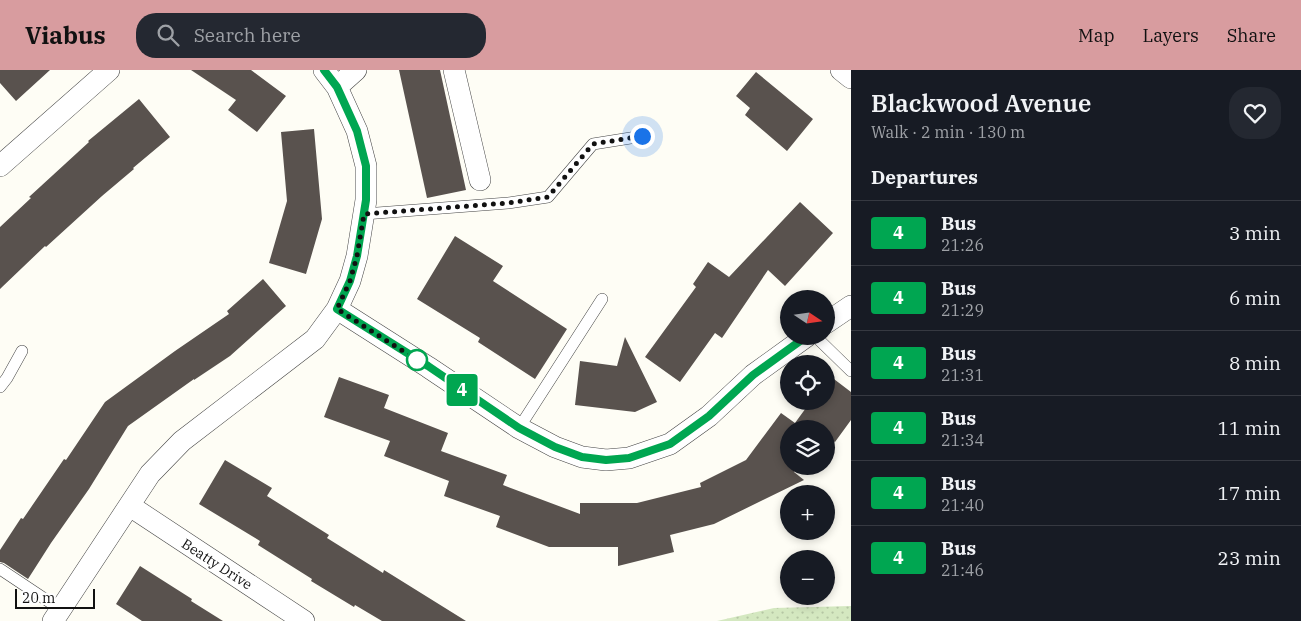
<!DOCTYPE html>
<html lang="en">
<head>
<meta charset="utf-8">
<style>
	body { margin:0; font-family:"IBM Plex Serif",serif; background:#242831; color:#f1f3f6; height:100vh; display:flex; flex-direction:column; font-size:19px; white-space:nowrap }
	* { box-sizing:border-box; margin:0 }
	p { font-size:16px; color:#9ea1a6 }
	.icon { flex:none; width:28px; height:28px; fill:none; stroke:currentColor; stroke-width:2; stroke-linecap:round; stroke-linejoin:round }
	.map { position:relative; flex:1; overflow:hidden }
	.sheet { display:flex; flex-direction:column; background:#171b24; width:450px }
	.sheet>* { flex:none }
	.badge { padding:0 10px; border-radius:4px; font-size:18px; line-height:32px }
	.needle { width:32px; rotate:103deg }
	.fabs { position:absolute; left:780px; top:220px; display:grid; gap:10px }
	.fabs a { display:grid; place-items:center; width:55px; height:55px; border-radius:50%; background:#171b24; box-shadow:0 2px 8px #0003; font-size:25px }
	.scale { position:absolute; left:15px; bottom:12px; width:80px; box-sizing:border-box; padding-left:5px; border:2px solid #111; border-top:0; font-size:14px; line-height:18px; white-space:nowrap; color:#111; -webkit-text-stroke:4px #fff; paint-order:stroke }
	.you { position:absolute; width:25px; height:25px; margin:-12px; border:4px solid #fff; border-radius:50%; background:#1a73e8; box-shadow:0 0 0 8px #1a73e833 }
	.map>.badge { position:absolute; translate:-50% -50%; box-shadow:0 0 0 2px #fff }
	h2 { padding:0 20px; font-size:19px; line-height:45px }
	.round { display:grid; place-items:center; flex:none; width:52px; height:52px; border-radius:20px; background:#242831 }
	.head { display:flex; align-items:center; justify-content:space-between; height:85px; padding:0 20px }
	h1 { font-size:24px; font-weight:600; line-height:38px }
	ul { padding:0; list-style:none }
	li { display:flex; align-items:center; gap:15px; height:65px; padding:0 20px; border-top:1px solid #363941 }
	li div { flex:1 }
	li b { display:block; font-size:19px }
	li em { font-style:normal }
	li .badge { min-width:55px; font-weight:700; text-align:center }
	header { display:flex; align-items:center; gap:30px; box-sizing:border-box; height:70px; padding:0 25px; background:#d89c9f; color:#111 }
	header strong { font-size:24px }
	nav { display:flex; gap:28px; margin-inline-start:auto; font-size:18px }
	.search { width:350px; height:45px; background:#242831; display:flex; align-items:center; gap:12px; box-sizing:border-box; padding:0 18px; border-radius:20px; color:#9ea1a6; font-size:19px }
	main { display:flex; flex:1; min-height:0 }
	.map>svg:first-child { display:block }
	.park { fill:url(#park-dots) }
	.building { fill:#59524e }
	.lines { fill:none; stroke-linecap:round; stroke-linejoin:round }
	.lane-casing { stroke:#444; stroke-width:12 }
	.street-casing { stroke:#444; stroke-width:22 }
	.lane { stroke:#fff; stroke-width:11 }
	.street { stroke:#fff; stroke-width:21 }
	.line-casing { stroke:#fff; stroke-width:11 }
	.line { stroke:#00a651; stroke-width:8 }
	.walk { stroke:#111; stroke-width:5; stroke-dasharray:0 9 }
	.stop-dot { fill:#fff; stroke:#00a651; stroke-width:2.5 }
	.labels { text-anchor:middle; stroke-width:5; stroke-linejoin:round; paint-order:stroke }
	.street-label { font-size:14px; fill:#111; stroke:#fff }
</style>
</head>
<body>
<header>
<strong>Viabus</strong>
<div class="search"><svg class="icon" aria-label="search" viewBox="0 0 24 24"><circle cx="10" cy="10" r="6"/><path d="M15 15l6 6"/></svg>Search here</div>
<nav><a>Map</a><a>Layers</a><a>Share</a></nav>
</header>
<main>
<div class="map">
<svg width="851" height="551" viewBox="0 0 851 551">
	<defs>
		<pattern id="park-dots" width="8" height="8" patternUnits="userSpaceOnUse" patternTransform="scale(1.25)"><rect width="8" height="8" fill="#d4e8c0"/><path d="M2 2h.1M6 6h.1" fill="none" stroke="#b5c6a4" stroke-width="1.8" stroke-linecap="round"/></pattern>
	</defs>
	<rect width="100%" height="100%" fill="#fefdf5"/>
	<path class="park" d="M851,536V551H717L774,538Z"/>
	<path class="building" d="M0,0H50L16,31L0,13Z
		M191,0H251L286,26L257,62L228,40L236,30Z
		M399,0H440L466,120L427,128Z
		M756,2L813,49L787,81L745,45L750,38L736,26Z
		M139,29L170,67L133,98L134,99L102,126L46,177L45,176L0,219V157L31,128L29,127L89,72L88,71Z
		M314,59L322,149L306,204L269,193L287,131L281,62Z
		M800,132L833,163L785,216L768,200L722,268L715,263L680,312L645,287L696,217L693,214L708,192L729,207Z
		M455,166L503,196L493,211L567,259L535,309L478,272L480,268L417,229Z
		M263,209L286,236L230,286L194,310V309L128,356L89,419L51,473L28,509L4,493L0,492V480L21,448L23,449L64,389L66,390L105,332L175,281L229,244L227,241Z
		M625,267L657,332L635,342L575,335L580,291L617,296Z
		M826,303L851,322V350L835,372L826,366V359H789V396H799L794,402L804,410L714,454L670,465L674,482L618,496V477H549L496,457L500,446L444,426L449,411L384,386L390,371L324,347L339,307L389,325L384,338L448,363L441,381L507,405L503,415L580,444V433H637L701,417L700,413L746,390L781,343L795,353L811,331H826Z
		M225,390L272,418L267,426L329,465L327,468L383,503L384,500L466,551H382L355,535L354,537L311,511L312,509L258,475L260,471L199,434Z
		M140,496L192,529L191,531L223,551H142L116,534Z"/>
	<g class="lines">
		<g class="lane-casing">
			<path id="lane" d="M364,144L508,133L548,127L593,74L643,66
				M815,266L851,301
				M0,317L7,308L22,281
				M519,358L602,229
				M0,499L60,539"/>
		</g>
		<g class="street-casing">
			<path id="street" d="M454,0L480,110
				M841,0L851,8
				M337,17L356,0
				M0,96L109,0
				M337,239L428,297L519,358L555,377L582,387L606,390L629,388L670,374L709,346L753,305L807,266
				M826,253L851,236
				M130,436L304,551
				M53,551L150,404L182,371L315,269L337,239L350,211L357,186L366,130V96L357,61L337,17L324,0"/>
		</g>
		<use href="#lane" class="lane"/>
		<use href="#street" class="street"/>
	</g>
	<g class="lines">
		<g class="line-casing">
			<path id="line" d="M324,0L337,17L357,61L366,96V130L357,186L350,211L337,239L428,296L519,358L555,377L582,387L606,390L629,388L670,374L709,346L753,305L807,266"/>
		</g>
		<use href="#line" class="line"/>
		<path class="walk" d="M417,290L337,239L350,211L357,186L364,144L508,133L548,127L593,74L642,66"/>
	</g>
	<circle class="stop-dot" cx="417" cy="290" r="10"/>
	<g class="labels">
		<g class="street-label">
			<text transform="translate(217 494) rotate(33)" y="5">Beatty Drive</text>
		</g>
	</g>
</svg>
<div class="fabs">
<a><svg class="needle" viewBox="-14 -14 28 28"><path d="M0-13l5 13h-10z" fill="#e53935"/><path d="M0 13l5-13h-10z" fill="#9ea1a6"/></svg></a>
<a><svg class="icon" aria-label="locate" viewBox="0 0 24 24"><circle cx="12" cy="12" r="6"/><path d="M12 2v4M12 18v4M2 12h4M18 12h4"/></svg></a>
<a><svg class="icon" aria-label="layers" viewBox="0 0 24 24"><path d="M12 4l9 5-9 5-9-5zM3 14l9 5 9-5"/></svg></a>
<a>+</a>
<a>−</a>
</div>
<div class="scale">20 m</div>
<div class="you" style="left:642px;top:66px"></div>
<b class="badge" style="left:462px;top:320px;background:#00a651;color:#fff">4</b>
</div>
<section class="sheet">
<div class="head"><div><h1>Blackwood Avenue</h1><p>Walk · 2 min · 130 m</p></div><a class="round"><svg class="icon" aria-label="heart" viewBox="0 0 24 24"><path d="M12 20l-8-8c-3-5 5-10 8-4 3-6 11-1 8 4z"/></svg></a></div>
<h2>Departures</h2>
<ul>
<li><span class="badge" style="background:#00a651;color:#fff">4</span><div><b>Bus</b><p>21:26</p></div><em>3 min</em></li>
<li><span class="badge" style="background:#00a651;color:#fff">4</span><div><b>Bus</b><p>21:29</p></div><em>6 min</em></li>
<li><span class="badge" style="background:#00a651;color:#fff">4</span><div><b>Bus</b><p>21:31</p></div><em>8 min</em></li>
<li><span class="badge" style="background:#00a651;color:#fff">4</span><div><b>Bus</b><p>21:34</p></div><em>11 min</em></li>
<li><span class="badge" style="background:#00a651;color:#fff">4</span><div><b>Bus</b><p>21:40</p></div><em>17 min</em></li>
<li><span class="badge" style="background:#00a651;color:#fff">4</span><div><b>Bus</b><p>21:46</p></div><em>23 min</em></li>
</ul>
</section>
</main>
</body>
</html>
